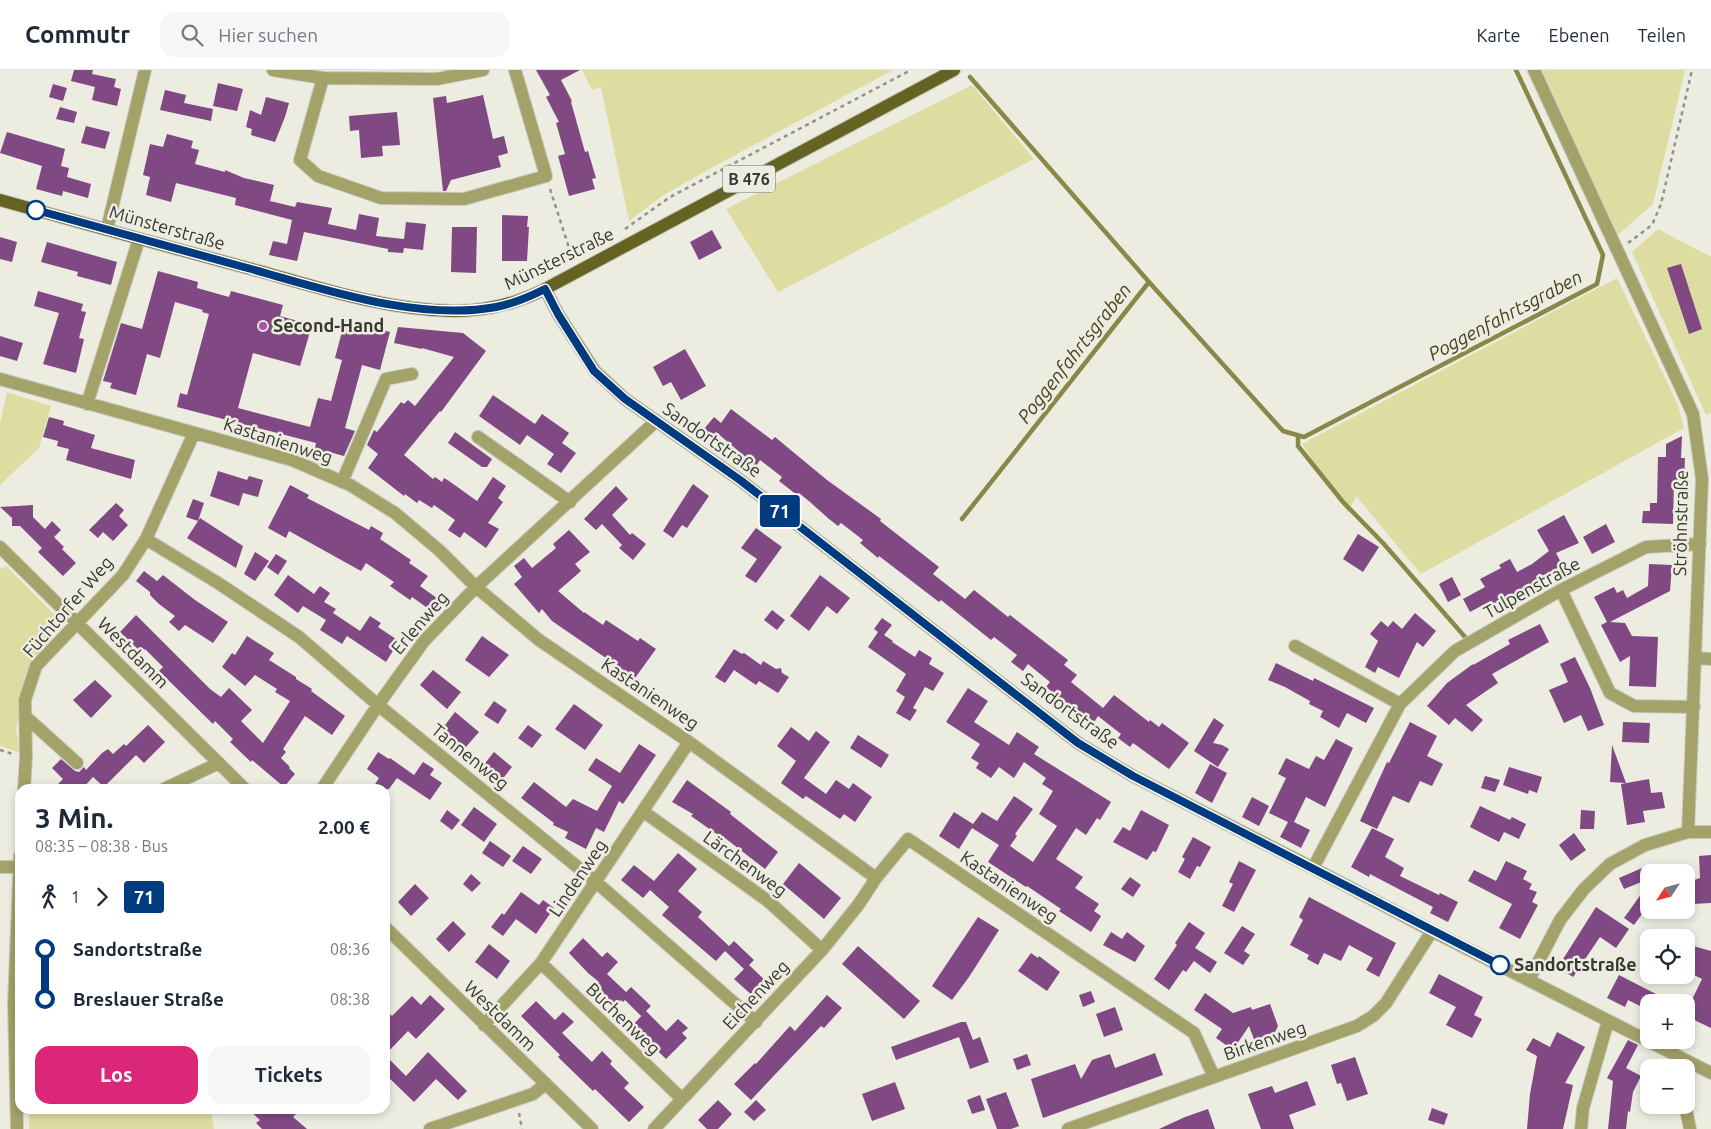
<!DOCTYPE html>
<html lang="de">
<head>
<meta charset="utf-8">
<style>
	body { margin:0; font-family:Ubuntu,sans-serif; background:#f6f6f7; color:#1f2937; height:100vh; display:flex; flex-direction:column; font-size:19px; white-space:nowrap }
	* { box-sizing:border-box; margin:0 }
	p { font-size:16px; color:#747a83 }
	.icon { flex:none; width:28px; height:28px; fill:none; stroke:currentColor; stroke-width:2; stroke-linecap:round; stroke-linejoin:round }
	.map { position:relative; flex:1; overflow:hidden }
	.panel { position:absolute; left:15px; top:714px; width:375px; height:330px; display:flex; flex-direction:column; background:#fff; border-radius:15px; box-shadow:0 2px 8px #0003 }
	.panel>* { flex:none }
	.badge { padding:0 10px; border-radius:4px; font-size:18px; line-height:32px }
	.needle { width:32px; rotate:234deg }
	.controls { position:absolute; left:1640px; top:794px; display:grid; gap:10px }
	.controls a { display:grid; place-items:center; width:55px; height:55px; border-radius:10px; background:#fff; box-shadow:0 2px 8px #0003; font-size:25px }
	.map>.badge { position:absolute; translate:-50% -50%; box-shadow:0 0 0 2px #fff }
	.legs { display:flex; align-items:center; gap:8px; height:55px; padding:0 20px; font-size:16px }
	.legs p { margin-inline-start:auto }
	.head { display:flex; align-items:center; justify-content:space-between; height:85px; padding:0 20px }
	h1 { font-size:28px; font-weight:600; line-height:38px }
	.primary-button { display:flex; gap:10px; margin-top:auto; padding:10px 20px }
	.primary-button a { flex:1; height:58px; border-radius:15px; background:#db2777; color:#fff; font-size:20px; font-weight:600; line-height:58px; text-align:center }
	.primary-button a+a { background:#f6f6f7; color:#1f2937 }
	ul { padding:0 20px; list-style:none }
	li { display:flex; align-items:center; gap:18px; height:50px; font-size:19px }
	li i { display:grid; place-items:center; width:8px; height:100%; margin:0 6px; background:currentColor }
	li i::after { content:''; width:12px; height:12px; margin:-6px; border:4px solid; border-radius:50%; background:#fff }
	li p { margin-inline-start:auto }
	li:first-child i { background:linear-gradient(#0000 50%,currentColor 0) }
	li:last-child i { background:linear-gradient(currentColor 50%,#0000 0) }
	header { display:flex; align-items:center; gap:30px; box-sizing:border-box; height:70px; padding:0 25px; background:#fff; border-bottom:1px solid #e0e1e3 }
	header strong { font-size:24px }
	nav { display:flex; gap:28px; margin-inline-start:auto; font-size:18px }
	.search { width:350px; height:45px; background:#f6f6f7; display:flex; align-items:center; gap:12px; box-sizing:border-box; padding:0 18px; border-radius:15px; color:#747a83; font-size:19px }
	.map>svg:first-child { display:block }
	.green { fill:#dddda2 }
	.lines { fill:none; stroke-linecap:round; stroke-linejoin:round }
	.stream { stroke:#8a8849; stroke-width:4.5 }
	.building { fill:#804984 }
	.minor-casing { stroke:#c8c8bd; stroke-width:14 }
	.major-casing { stroke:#c8c8bd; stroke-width:14 }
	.path { stroke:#929289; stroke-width:2.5; stroke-dasharray:4 4; stroke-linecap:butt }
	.minor { stroke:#a3a269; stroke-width:12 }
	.major { stroke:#656321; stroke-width:12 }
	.line-1-casing { stroke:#fff; stroke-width:11 }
	.line-1 { stroke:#003b80; stroke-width:8 }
	.stop-1-dot { fill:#fff; stroke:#003b80; stroke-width:2.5 }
	.poi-dot { fill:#ae4eb6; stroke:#ecece0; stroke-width:2 }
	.labels { text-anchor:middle; stroke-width:5; stroke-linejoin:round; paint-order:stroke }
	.shield { fill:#ecece0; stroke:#6e6e67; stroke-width:1 }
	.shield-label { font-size:16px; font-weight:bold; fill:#383833 }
	.street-label { font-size:18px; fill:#383833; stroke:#ecece0 }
	.poi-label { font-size:18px; font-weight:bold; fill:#383833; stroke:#ecece0; text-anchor:start }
	.stop-label { font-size:18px; font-weight:bold; fill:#383833; stroke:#ecece0; text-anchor:start }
	.water-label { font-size:19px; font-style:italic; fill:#45441f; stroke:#ecece0 }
</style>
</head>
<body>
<header>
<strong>Commutr</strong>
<div class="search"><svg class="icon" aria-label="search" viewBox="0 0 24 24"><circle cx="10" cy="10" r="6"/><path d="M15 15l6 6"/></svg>Hier suchen</div>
<nav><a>Karte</a><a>Ebenen</a><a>Teilen</a></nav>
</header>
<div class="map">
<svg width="1711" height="1059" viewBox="0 0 1711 1059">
	<rect width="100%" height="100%" fill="#ecece0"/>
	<path class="green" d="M582,0H893L713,97L662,126L629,151L601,17L592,20Z
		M1542,0H1685L1653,134L1618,165Z
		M972,15L1034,89L778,222L726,139Z
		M1658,159L1711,187V343L1706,345L1632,182Z
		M1617,208L1678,335L1684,358L1421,504L1356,426L1348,443L1302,374Z
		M7,322L51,336L39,378L0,415V354Z
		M6,496L54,544L57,560L25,605L16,661L21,683L0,676V499Z
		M29,1039H210L214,1059H29Z"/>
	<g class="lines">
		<path class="stream" d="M970,7L1149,212
			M1298,365V376L1343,432L1383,473L1465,567
			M962,449L1149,212L1283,361L1304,367L1597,214L1603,185L1516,0"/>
	</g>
	<path class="building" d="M74,0H93L92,4L116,9L114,17L121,19L117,36L92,30L95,17L71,11Z
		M536,0H580L561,10L572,31L571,32L585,82L588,81L596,108L592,109L595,119L569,126L558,86L565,84L556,53L559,52L546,27L550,25Z
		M218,13L243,19L237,41L213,36Z
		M53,14L67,18L63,31L49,27Z
		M165,20L186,25L184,33L213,39L211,51L160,40Z
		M483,25L493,69L504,66L508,83L498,86L501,97L451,110L446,121H443L433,28L446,26L447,33Z
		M266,27L289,33L285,47L275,72L251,65L252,59L246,57L250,40L261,45Z
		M60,37L77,42L74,53L56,49Z
		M397,42L400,75L382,76L383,86L361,88L359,60L350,61L349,46Z
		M86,56L110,62L105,79L81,73Z
		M7,62L65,79L61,96L69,98L67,107L91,114L88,128L63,121L62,126L36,119L42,96L0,83Z
		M167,64L193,71L191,78L199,80L195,94L225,102V100L244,108L274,115L270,131L295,137L297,132L332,138L328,154L356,160L359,144L379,148L376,166L404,169L406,152L426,154L423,180L404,178L403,183L388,182V179L304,162L297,191L269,185L273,171L287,174L292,150L235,135L236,128L176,113L171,132L146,125L150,107L143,105L150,74L163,77Z
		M502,145L528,146L527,157H529L527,191H502Z
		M452,157H477L476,203L451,202Z
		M712,160L722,178L699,190L690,172Z
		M0,167L17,172L12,192L0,189Z
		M47,172L117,192L111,215L77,206L78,202L41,192Z
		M1681,194L1702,259L1689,264L1667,198Z
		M158,201L198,212L197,218L229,227L231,221L283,235L280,246L312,255L300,296L253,283L238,338L310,357L318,328L331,331L342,290L335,288L345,250L390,262L380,300L362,295L345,358L355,361L344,386L333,383L331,389L319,386L321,380L315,378L316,373L177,337L180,323L187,325L209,244L202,242L203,240L175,232L160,288L147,284L136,325L110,318L112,313L103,311L121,253L142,259Z
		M38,221L83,234L81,241L86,242L79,268L84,269L76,303L43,294L59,243L34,236Z
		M398,257L463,263L486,281L441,342L440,341L404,385L433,409L435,407L442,412L444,408L449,411L477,431L493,407L506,416L498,428L503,432L488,453L499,459L486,478L464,462L460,468L448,460L455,450L434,435L432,438L419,430L417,433L405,424L404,426L368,398L378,384L367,375L374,360L377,362L401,332L404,334L408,330L415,336L454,287L422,278V279L394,273Z
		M0,266L23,273L17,291L0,286Z
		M685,279L706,316L681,330L671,312L663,316L653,297Z
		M493,325L535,354L542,344L569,363L562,373L576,383L561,403L547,394L554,384L527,365L520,375L479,346Z
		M731,339L772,370L775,367L827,410L881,449L880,451L939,497L933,504L965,529L974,520L1008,547L1010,545L1068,590L1064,595L1077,605L1071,612L1103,638L1114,625L1149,652L1150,650L1159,657L1162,653L1189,673L1169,699L1133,673L1130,677L1118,668L1121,664L1098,646L1093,654L1046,617L1050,612L1028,594L1023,601L1011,592L1017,585L994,567L991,570L941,530L939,532L879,486L878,488L860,473L863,470L841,453L838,456L829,449L810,432L799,423L797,425L779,411L782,407L760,390L756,396L716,362L713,366L704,359L714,347L721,353Z
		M49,347L64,351L63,355L95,365L91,378L135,390L131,409L66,390L69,379L57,376L58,371L43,367Z
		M455,362L492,389L487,397H482L448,373Z
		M1682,366L1681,388H1685L1684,411H1674L1673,454L1642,453L1643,441H1650V433H1657L1658,387H1666V374Z
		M218,401L247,410L249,406L263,410L258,427L243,423L239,436L210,426Z
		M693,414L709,426L687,458L682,455L673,468L663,461Z
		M290,415L309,425L307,428L369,460L371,456L383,463L380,469L411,490L409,493L428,506L420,516L441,531L433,542L412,527L410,530L390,516L394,512L366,493L361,501L289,461L286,468L268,458Z
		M616,416L628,429L612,445L630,465L632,463L646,474L633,490L619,478L622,475L602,454L596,460L584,449Z
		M193,429L204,433L198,451L186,447Z
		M116,433L124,440L119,446L128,455L113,471L103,462L98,468L89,460Z
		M33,435V447L45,459L52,451L61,460L54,467L64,477L62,479L76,493L63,506L38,482L42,478L20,456H12V448L0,437Z
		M1564,445L1579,473L1556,483L1567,504L1555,511L1553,506L1488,540L1485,534L1470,542L1463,529L1485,517L1480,509L1501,498L1499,495L1510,489L1517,502L1532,494L1549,481L1537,460Z
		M200,448L243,476L236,498L187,468Z
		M1606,454L1615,472L1592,484L1583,467Z
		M756,458L782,477L756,513L745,506L757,489L741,478Z
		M569,460L590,482L575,494L581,501L558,521L584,543V542L603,555L606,550L638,571L640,568L656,579L635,608L552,551L542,539L539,543L514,514L522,507L514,496L524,488L532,498L556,478L553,474Z
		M1358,464L1379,477L1363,502L1343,489Z
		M255,482L269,491L255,511L244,504Z
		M276,484L287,491L278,505L267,497Z
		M1649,494L1672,495L1670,521L1610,552L1625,553L1632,566L1658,567L1656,617L1629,616L1630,586L1620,592L1601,555L1607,552L1594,527L1614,517L1617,523L1623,520L1627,528L1648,516Z
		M144,501L157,511L163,505L195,530L228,552L213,573L185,555L179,561L169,552L175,546L159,534L150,525V522L136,511Z
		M288,505L314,524L320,516L330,523L324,532L336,539L333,543L360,561L370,546L381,553L378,557L399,571L386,592L347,566L342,574L320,560L326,550L303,536L298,543L274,525Z
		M820,505L850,528L837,544L827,536L809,561L790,546Z
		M1452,507L1461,525L1448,532L1439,514Z
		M772,540L785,550L777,560L764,550Z
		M1415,543L1436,561L1423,577L1417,572L1399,608L1378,597L1375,603L1365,597L1378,571L1370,564L1381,551L1388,557L1393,551L1402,559Z
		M136,545L210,619L221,627L229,618L252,640L241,651L263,673L290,631L275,622L277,619L255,605L245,616L222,597L232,583L235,585L247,566L274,583L269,590L296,607V609L312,619L311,621L345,646L332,665L305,646L283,679L286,682L281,688L290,697L289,698L295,704L284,717L252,690L251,692L230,672L233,669L215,651L213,654L159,601L163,597L145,579L142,583L120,562Z
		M882,548L892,555L884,565L893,571L892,572L915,587L919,580L932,588L929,594L944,603L933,621L925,617L913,638L917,640L910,651L896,643L905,627L896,621L906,604L868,577L878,562L874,559Z
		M1540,554L1549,572L1492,604L1498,613L1466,635L1483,650L1472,662L1455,648L1449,655L1427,636L1447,613L1473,594V595L1510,574L1508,570Z
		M482,566L509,585L489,607L465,590Z
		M734,579L742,584L744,583L761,595L763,591L776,599L781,598L782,603L789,607L778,623L759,611L756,615L734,600L725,613L715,607Z
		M1575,587L1590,618L1604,655L1588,661L1581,645L1564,653L1549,620L1568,612L1560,594Z
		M1276,593L1313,611L1314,608L1374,638L1366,653L1347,643L1339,658L1320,647L1323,641L1309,634L1310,631L1285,617L1268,610Z
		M433,600L461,622L447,639L420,615Z
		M95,610L112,626L91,648L73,630Z
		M968,618L988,631L974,652L1009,675L1017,662L1039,677L1034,684L1111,732L1100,750L1097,748L1086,765L1076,758L1056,789L1083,807L1075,818L1099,834L1094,841L1101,846L1091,862L1059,841L1061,839L1027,816L1026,817L988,792L999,775L972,758L959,779L939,766L954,742L973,754L982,742L997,751L1014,726L1033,739L1015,764L1017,766L1010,776L1033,792L1057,756L1039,744L1053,721L1042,714L1046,708L1024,692L1014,708L999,697L991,708L976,698L979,693L971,688L980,674L946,652Z
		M494,631L507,640L498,654L484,645Z
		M574,634L603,655L585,680L555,659Z
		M455,642L479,662L465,678L442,659Z
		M1214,648L1224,655L1213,673L1222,675L1229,679L1218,697L1194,681Z
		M1410,652L1437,666L1427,686L1443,694L1432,716L1420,711L1409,733L1393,726L1377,759L1360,751L1387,692L1389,693Z
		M1623,652L1650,653L1649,673L1622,672Z
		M148,655L165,672L144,693L136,685L104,717L93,707L82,719H53L63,709L52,698L61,689L75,701L79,702L84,697L86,700L102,683L108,679L113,684L124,674L126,676Z
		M528,655L542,665L532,678L518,668Z
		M791,657L809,671L816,661L830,672L804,708L826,724L836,710L849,719L853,713L872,727L855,752L844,744L840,749L806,726L803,729L781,713L796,691L777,676Z
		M858,665L889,685L881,698L850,678Z
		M1336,669L1353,678L1325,737L1306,727L1294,752L1310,760L1301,778L1280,767L1288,752L1269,743L1286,708L1278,704L1286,688L1309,699L1316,686L1324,690Z
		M639,674L656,685L623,734L619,731L604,762L596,758L586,779L565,768L568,762L553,755L554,753L521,728L534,712L566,737L573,729L597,741L612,716L588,700L596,688L620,703Z
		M1612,675L1626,713L1610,712Z
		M378,682L389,689L390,688L414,705L423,692L434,699L430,705L442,713L430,730L397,708L389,719H372L379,708L367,699Z
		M494,682L512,697L501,711L482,697Z
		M1210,694L1227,703L1212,733L1195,723Z
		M1509,697L1542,707L1537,723L1529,720L1528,724L1503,715Z
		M1485,706L1500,710L1495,722L1481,718Z
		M1649,709L1651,723L1662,722L1665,738L1643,741L1645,752L1627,755L1621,714Z
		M687,710L731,742L730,744L778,782L765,799L721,765L715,763L691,746L693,744L672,732Z
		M1252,727L1269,736L1259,756L1242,747Z
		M1480,736L1510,750L1512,747L1526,754L1519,769L1504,762L1499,772L1470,757Z
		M474,737L497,754L484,772L461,755Z
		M447,740L460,750L452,760L440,751Z
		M1141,740L1169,755L1156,782L1153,781L1147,790L1113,772L1123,757L1130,761Z
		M1581,740L1595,741L1594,759H1580Z
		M1372,758L1394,769L1385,787L1404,798L1400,806L1439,825L1440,823L1458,832L1448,852L1430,843L1433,837L1370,804L1369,807L1351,797Z
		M1574,763L1586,780L1571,791L1559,775Z
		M1193,767L1211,777L1200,797L1197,796L1190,809L1178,802L1185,789L1182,787Z
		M490,771L511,786L503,797L482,783Z
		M523,776L542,789L531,804L512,791Z
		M678,783L697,799L678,821L702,842L698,847L729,876L734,871L754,890L749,895L769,914L755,928L734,909L744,899L725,881L716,891L662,845L669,837L650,820L643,828L621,810L634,795L654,811Z
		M1711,785V833L1693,834L1692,830L1686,831V813L1700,808L1699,786Z
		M1239,791L1256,800L1234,842L1222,836L1233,814L1229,812Z
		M1506,791L1527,801L1523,809L1532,814L1529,819L1537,822L1532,832L1538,835L1520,869L1499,858L1512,834L1468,811L1474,800L1496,811Z
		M799,793L841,828L824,849L783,814Z
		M1649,795V809L1624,819L1619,808Z
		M471,804L481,813L472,822L463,814Z
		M1130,807L1141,815L1133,827L1121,819Z
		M1649,813V834L1634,855L1624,848Z
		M415,814L429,828L411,846L398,832Z
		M521,822L539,835L543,830L554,838L536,864L516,849L503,866L491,857L502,843L504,845Z
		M1309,827L1396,873L1379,907L1366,900L1373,888L1349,875L1341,891L1324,883L1318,895L1307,889L1309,885L1290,875L1303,850L1299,847Z
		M1596,837L1629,859L1616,878L1600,867L1573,907L1558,897Z
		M978,847L999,860L969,907L952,930L932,916Z
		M453,851L466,864L449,882L436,869Z
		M1189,852L1205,863L1195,878L1217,892L1210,903L1194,891L1186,902L1183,900L1169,920L1154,909L1177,875L1175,873Z
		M1242,856L1255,864L1244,881L1250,885L1243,895L1224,883Z
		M1111,862L1122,869L1127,862L1145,876L1135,892L1103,875Z
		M583,868L602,887L607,882L618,892L607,904L626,922L631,917L651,936L641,946L625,930L623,932L621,930L613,938L593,919L599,912L588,903L569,883Z
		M489,874L510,891L497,909L475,892Z
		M1686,874L1711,881V958L1686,946V942L1702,909L1686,901Z
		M858,876L920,931L904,949L842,894Z
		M1031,883L1038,888L1039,886L1060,902L1047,921L1018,901Z
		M1439,904L1483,927L1474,945L1482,949L1472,968L1446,955L1456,937L1429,923Z
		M1619,905L1656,924L1652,932H1649V937L1644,934L1642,937L1628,930L1625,937L1607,928Z
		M1091,921L1095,932L1083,937L1079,925Z
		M1205,923L1233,943L1251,937L1252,940L1270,934L1278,956L1273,966L1255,972L1249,956L1233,980L1216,968L1222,959L1194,940Z
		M430,925L445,939L416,969L408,961L385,985V939L392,946L412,926L421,935Z
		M827,925L842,938L824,958L821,956L751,1030L734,1014L755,993L756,994L790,956L795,961Z
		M536,931L555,950L563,942L574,952L562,963L592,992L602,981L612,991L610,994L629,1013L624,1018L644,1037L629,1052L595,1019L593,1021L558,987L560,985L521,946Z
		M1115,937L1123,960L1104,967L1096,944Z
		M646,941L666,961L678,949L688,958L682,963L687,968L666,989L632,956Z
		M961,952H966L973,970L980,967L989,992L970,999L959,967L896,990L891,977Z
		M1557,962L1585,977L1565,1013L1573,1015L1563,1059H1527L1530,1024L1537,986L1526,980L1533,968L1550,977Z
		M1628,970L1638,975L1626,998L1641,1006L1633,1022L1630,1042L1628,1041L1626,1059H1608L1613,1011L1607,1008Z
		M428,982L467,1021L458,1030L436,1009L414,1032L385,1004V985L406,1006Z
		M1155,983L1163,1005L1043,1048L1031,1009L1075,994L1081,1009L1092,990L1110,984L1115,998Z
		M1027,984L1031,995L1017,1000L1013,989Z
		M1355,987L1368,1024L1347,1031L1341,1013L1337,1014L1331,995Z
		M1307,1011L1316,1035L1289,1045L1294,1059H1261L1248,1024L1272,1016L1275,1023Z
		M895,1012L905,1039L872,1051L862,1024Z
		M1006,1022L1019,1056L1011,1059H997L986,1029Z
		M980,1025L985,1040L972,1044L967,1030Z
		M718,1030L732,1044L718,1059H707L698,1050Z
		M756,1030L766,1040L754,1051L744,1042Z
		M1432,1038L1448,1044L1444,1055L1428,1050Z
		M248,1039H301L293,1047L307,1059H262L256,1053L260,1050Z
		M1208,1039L1215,1059H1159L1185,1047Z"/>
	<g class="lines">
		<g class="minor-casing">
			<path id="minor" d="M273,0L323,8L437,9L483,0
				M1534,0L1693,344L1702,409L1688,762
				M323,8L300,90L318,106L381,128L464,129L546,106L515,0
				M107,159L145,0
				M545,219L558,244L595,301L625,329L740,410L1078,673L1133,706L1313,798L1432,861L1711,1003
				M0,309L292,390L350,415L395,443L440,481L476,517L539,570L689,672L876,808L908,769L1194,963L1214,1007
				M87,334L139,169
				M478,367L570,432
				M342,412L386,309L412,304
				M146,469L218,513L299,567L378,635L596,812L756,952
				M0,477L245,719
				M1561,520L1610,623L1634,636L1694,637
				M1295,576L1400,634
				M1695,588L1711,589
				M26,647L77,693
				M24,719L26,688L25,630L36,596L123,505L146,469L194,363
				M164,719L219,693
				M322,719L378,635L424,571L476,517L655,352
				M644,742L768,831L822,880
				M0,797H19
				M1313,798L1400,634L1455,581L1561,520L1646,477L1700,474
				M385,857L592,1059
				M541,893L682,1029
				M1529,910L1560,850L1584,819L1610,794L1645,775L1688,762H1711
				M484,955L541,893L689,672
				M1685,1035L1690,1059
				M17,1059L14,934L20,786
				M430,1059L533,1024L545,1014
				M654,1059L822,880L859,834L876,808
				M1068,1059L1357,956L1373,946L1386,933L1432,861
				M1581,1059L1583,1038L1608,951"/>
		</g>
		<g class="major-casing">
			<path id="major" d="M0,130C86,154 172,178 259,201C323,219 387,240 454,241C487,241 516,234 545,219L954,0"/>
		</g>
		<path class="path" d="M550,119L572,187
			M625,159L670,127L911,0
			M1628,173L1652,155L1661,134L1692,0
			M570,189L593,176
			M0,680L13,684
			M519,1043L522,1059"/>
		<use href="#minor" class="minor"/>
		<use href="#major" class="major"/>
	</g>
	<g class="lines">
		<g class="line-1-casing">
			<path id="line-1" d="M36,140C104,159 172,178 240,196C318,217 415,252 496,237C513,234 529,227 545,219L558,244L594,301L625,329L740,410L1078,673L1133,706L1500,895"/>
		</g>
		<use href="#line-1" class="line-1"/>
	</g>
	<g class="stop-1-dot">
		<circle cx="36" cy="140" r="9"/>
		<circle cx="1500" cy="895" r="9"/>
	</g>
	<circle class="poi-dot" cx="263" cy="256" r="5"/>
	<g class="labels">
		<rect class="shield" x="723" y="95.5" width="52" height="27" rx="4"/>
		<g class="shield-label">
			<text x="749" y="115">B 476</text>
		</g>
		<g class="street-label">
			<text transform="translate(167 158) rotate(16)" y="6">Münsterstraße</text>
			<text transform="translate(559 189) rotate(-26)" y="6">Münsterstraße</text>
			<text transform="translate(712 370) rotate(35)" y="6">Sandortstraße</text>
			<text transform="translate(278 371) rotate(18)" y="6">Kastanienweg</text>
			<text transform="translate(1681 453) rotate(-89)" y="6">Ströhnstraße</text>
			<text transform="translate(1532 518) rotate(-29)" y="6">Tulpenstraße</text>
			<text transform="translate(68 537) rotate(-49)" y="6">Füchtorfer Weg</text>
			<text transform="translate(420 553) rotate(-49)" y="6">Erlenweg</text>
			<text transform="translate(133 583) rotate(45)" y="6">Westdamm</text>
			<text transform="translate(650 624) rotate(34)" y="6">Kastanienweg</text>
			<text transform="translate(1070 641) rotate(36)" y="6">Sandortstraße</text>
			<text transform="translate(470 687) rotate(39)" y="6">Tannenweg</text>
			<text transform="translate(745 794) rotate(36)" y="6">Lärchenweg</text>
			<text transform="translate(578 808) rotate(-56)" y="6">Lindenweg</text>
			<text transform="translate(1009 817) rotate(34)" y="6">Kastanienweg</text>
			<text transform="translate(756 925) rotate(-47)" y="6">Eichenweg</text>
			<text transform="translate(500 946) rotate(44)" y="6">Westdamm</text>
			<text transform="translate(623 949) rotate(44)" y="6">Buchenweg</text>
			<text transform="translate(1265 971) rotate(-19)" y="6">Birkenweg</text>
		</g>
		<g class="poi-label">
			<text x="273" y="262">Second-Hand</text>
		</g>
		<g class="stop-label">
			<text x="1514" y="901">Sandortstraße</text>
		</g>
		<g class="water-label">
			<text transform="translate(1505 245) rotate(-28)" y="7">Poggenfahrtsgraben</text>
			<text transform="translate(1074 283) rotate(-52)" y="7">Poggenfahrtsgraben</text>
		</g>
	</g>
</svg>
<div class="controls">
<a><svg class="needle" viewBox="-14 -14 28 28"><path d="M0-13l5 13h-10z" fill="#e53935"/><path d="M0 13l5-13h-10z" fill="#747a83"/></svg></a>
<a><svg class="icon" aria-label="locate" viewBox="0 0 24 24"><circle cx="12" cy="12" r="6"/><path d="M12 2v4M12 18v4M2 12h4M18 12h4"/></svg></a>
<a>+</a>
<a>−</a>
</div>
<b class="badge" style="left:780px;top:441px;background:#003b80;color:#fff">71</b>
<section class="panel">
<div class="head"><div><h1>3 Min.</h1><p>08:35 – 08:38 · Bus</p></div><b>2.00 €</b></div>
<div class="legs"><svg class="icon" aria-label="walk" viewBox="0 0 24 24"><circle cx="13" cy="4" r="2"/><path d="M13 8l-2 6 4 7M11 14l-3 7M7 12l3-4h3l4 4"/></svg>1<svg class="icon" aria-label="forward" viewBox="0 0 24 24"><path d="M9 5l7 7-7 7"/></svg><b class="badge" style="background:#003b80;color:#fff">71</b></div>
<ul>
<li><i style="color:#003b80"></i><b>Sandortstraße</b><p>08:36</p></li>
<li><i style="color:#003b80"></i><b>Breslauer Straße</b><p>08:38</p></li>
</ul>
<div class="primary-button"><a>Los</a><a>Tickets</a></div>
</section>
</div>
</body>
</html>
